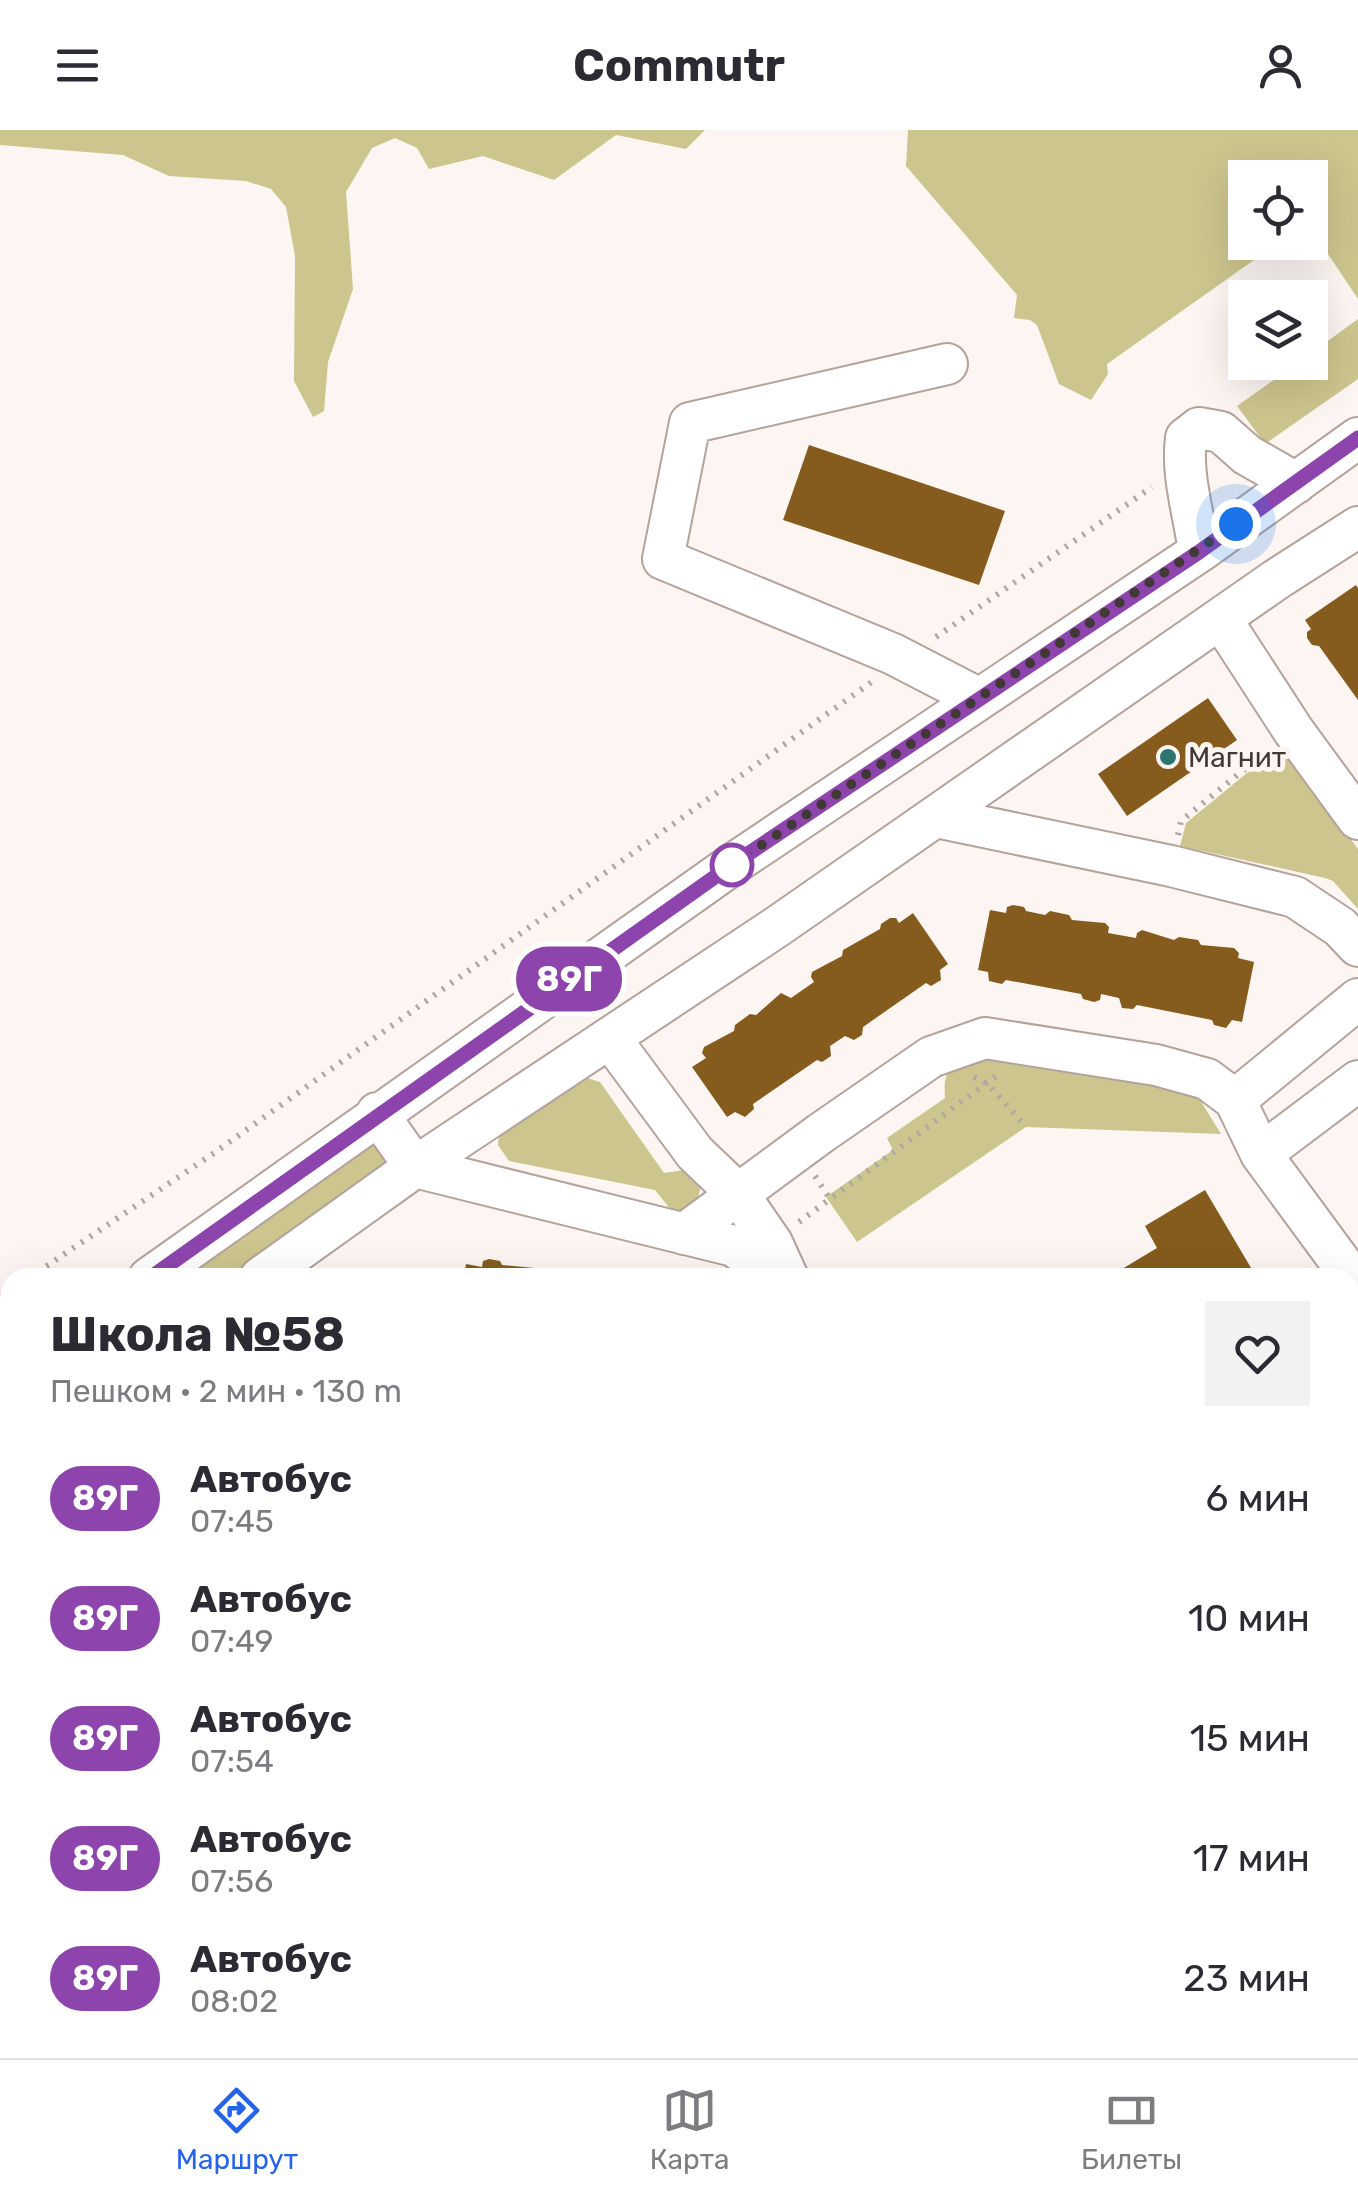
<!DOCTYPE html>
<html lang="ru">
<head>
<meta charset="utf-8">
<style>
	body { margin:0; font-family:Rubik,sans-serif; background:#f2f2f3; color:#2b2b33; height:100vh; display:flex; flex-direction:column; font-size:38px; white-space:nowrap }
	* { box-sizing:border-box; margin:0 }
	p { font-size:32px; color:#7c7c81 }
	.icon { flex:none; width:55px; height:55px; fill:none; stroke:currentColor; stroke-width:2; stroke-linecap:round; stroke-linejoin:round }
	.map { position:relative; flex:1; overflow:hidden }
	.sheet { position:absolute; left:0px; top:1138px; width:1360px; height:792px; display:flex; flex-direction:column; background:#fff; border-radius:30px 30px 0 0; box-shadow:0 10px 40px #0002 }
	.sheet>* { flex:none }
	.badge { padding:0 20px; border-radius:32px; font-size:35px; line-height:65px }
	.controls { position:absolute; left:1228px; top:30px; display:grid; gap:20px }
	.controls a { display:grid; place-items:center; width:100px; height:100px; border-radius:0px; background:#fff; box-shadow:0 10px 40px #0002; font-size:50px }
	.you { position:absolute; width:50px; height:50px; margin:-25px; border:8px solid #fff; border-radius:50%; background:#1a73e8; box-shadow:0 0 0 15px #1a73e833 }
	.map>.badge { position:absolute; translate:-50% -50%; box-shadow:0 0 0 5px #fff }
	.round { display:grid; place-items:center; flex:none; width:105px; height:105px; border-radius:0px; background:#f2f2f3 }
	.headline { display:flex; align-items:center; justify-content:space-between; height:170px; padding:0 50px }
	h1 { font-size:48px; font-weight:700; line-height:75px }
	ul { padding:0; list-style:none }
	li { display:flex; align-items:center; gap:30px; height:120px; padding:0 50px }
	li div { flex:1 }
	li b { display:block; font-size:38px }
	li em { font-style:normal }
	li .badge { min-width:110px; font-weight:700; text-align:center }
	header { display:flex; justify-content:space-between; align-items:center; height:130px; padding:0 50px; background:#fff; font-size:45px; font-weight:700 }
	.dock { display:flex; justify-content:space-around; align-items:center; height:140px; border-top:2px solid #e1e1e2; background:#fff; font-size:28px; color:#7c7c81 }
	.dock a { display:grid; justify-items:center; gap:5px }
	.dock .active { color:#2563eb }
	.map>svg:first-child { display:block }
	.green { fill:#ccc58e }
	.building { fill:#855c1d }
	.lines { fill:none; stroke-linecap:round; stroke-linejoin:round }
	.minor-casing { stroke:#b4a29b; stroke-width:44 }
	.path { stroke:#aea7a4; stroke-width:6; stroke-dasharray:2.5 8; stroke-linecap:butt }
	.minor { stroke:#fff; stroke-width:40 }
	.line-casing { stroke:#fff; stroke-width:22 }
	.line { stroke:#8e44ad; stroke-width:15 }
	.walk { stroke:#403936; stroke-width:10; stroke-dasharray:0 18 }
	.poi-dot { fill:#2d7670; stroke:#fdf5f2; stroke-width:4 }
	.stop-dot { fill:#fff; stroke:#8e44ad; stroke-width:5 }
	.labels { text-anchor:middle; stroke-width:10; stroke-linejoin:round; paint-order:stroke }
	.poi-label { font-size:28px; fill:#403936; stroke:#fdf5f2; text-anchor:start }
</style>
</head>
<body>
<header><svg class="icon" aria-label="menu" viewBox="0 0 24 24"><path d="M4 6h16M4 12h16M4 18h16"/></svg>Commutr<svg class="icon" aria-label="person" viewBox="0 0 24 24"><circle cx="12" cy="8" r="4"/><path d="M4 21q1-7 8-7t8 7"/></svg></header>
<div class="map">
<svg width="1358" height="1928" viewBox="0 0 1358 1928">
	<rect width="100%" height="100%" fill="#fdf5f2"/>
	<path class="green" d="M0,0H705L686,19L616,5L554,50L483,26L429,39L417,18L395,8L372,18L346,62L353,159L328,232L324,281L313,287L294,251L295,126L286,77L271,59L246,51L169,46L123,25L0,15Z
		M908,0H1358V169L1310,97V48H1245V112L1278,113L1107,234L1108,244L1091,270L1059,254L1037,195L1030,190L1014,188L1017,165L906,36Z
		M1358,189V249L1265,314L1237,276L1298,233L1310,232V224Z
		M1287,623L1358,719V779L1333,751L1325,748L1180,716L1186,693L1258,634L1264,640Z
		M969,925L1047,934L1197,965L1221,1004L1026,997L857,1112L826,1067L893,1020L887,1008L945,968C943,945 948,934 969,925Z
		M584,947L600,952L664,1043L685,1040L701,1055L697,1073L680,1082L671,1080L655,1060L509,1031L498,1015L499,1003Z
		M367,1006L390,1028L387,1038L241,1147L162,1148Z
		M10,1350V1567L0,1565V1357Z
		M382,1920H557L563,1928H388Z"/>
	<path class="building" d="M809,315L1005,381L979,455L783,390Z
		M1356,455L1358,458V570L1319,516L1312,515L1307,508V502L1311,499L1305,490Z
		M1208,568L1237,610L1127,686L1098,644Z
		M1013,775L1024,777L1026,781L1045,785L1050,781L1069,785L1072,790L1105,793L1109,797L1108,803L1136,808L1137,803L1142,800L1174,810L1179,807L1198,810L1201,815L1234,818L1239,823L1238,828L1254,832L1242,892L1232,890L1226,898L1214,895L1212,890L1137,875L1133,879L1122,878L1119,868L1101,864L1100,870L1094,872L1083,869L1081,864L1006,850L1002,854L989,851L988,842L978,840L990,780L1006,783L1007,777Z
		M913,783L948,834L940,840L941,850L931,856L926,853L863,897L862,905L854,910L845,906L830,916L831,926L822,932L817,930L753,974L754,979L745,987L735,982L727,987L692,937L706,928L702,923L704,917L734,901L735,895L750,884L756,885L781,863L791,868L814,852L811,847L812,842L842,826L843,820L880,799L881,794L890,788H896L899,793Z
		M1205,1060L1257,1148H1107L1157,1118L1145,1096Z
		M489,1129L500,1131L502,1135L545,1139L556,1148H464L466,1134L482,1137L483,1131Z
		M0,1438L10,1452V1538L0,1535Z
		M1353,1516L1358,1522V1635L1350,1624V1518Z
		M0,1638L10,1640V1713L0,1711Z
		M1354,1912L1358,1928H1331L1342,1920H1350Z
		M156,1920H255L257,1923L256,1928H162Z
		M1165,1920H1290L1296,1928H1171Z"/>
	<g class="lines">
		<g class="minor-casing">
			<path id="minor" d="M947,234L690,293L663,429L893,524L978,568
				M1199,422C1194,384 1181,345 1186,308L1199,298L1221,302L1247,325L1296,353
				M1221,489L1293,600L1358,689
				M936,687L1171,736L1295,767L1340,797L1358,816
				M610,908L695,1023L739,1065L772,1113L788,1148
				M1235,970L1358,869
				M377,983L415,1037L734,1116L777,1148
				M1261,1024L1358,951
				M684,1104L821,1003L931,927L985,908L1156,935L1207,949L1235,970L1261,1024L1358,1156
				M149,1148L733,734L1199,422L1358,308
				M260,1148L415,1037L778,796L1277,449L1358,397
				M0,1251L10,1245
				M0,1330L10,1323
				M1350,1447L1358,1441
				M0,1584L10,1586
				M1350,1714L1358,1726
				M0,1787L10,1800
				M98,1920L104,1928
				M360,1920L366,1928
				M590,1920L596,1928
				M19,1928L30,1920
				M684,1928L695,1920"/>
		</g>
		<path class="path" d="M936,507L1152,357
			M1178,705L1181,691L1268,620
			M974,947L988,954L1026,997
			M815,1046L830,1069L996,946
			M799,1092L830,1069
			M29,1148L214,1023L873,551
			M0,1167L10,1160
			M763,1928L774,1920"/>
		<use href="#minor" class="minor"/>
	</g>
	<g class="lines">
		<g class="line-casing">
			<path id="line" d="M150,1148L733,734L1199,422L1358,308"/>
		</g>
		<use href="#line" class="line"/>
		<path class="walk" d="M732,735L1236,394"/>
	</g>
	<circle class="poi-dot" cx="1168" cy="627" r="10"/>
	<circle class="stop-dot" cx="732" cy="735" r="20"/>
	<g class="labels">
		<g class="poi-label">
			<text x="1188" y="637">Магнит</text>
		</g>
	</g>
</svg>
<div class="controls">
<a><svg class="icon" aria-label="locate" viewBox="0 0 24 24"><circle cx="12" cy="12" r="6"/><path d="M12 2v4M12 18v4M2 12h4M18 12h4"/></svg></a>
<a><svg class="icon" aria-label="layers" viewBox="0 0 24 24"><path d="M12 4l9 5-9 5-9-5zM3 14l9 5 9-5"/></svg></a>
</div>
<div class="you" style="left:1236px;top:394px"></div>
<b class="badge" style="left:569px;top:849px;background:#8e44ad;color:#fff">89Г</b>
<section class="sheet">
<div class="headline"><div><h1>Школа №58</h1><p>Пешком · 2 мин · 130 m</p></div><a class="round"><svg class="icon" aria-label="heart" viewBox="0 0 24 24"><path d="M12 20l-8-8c-3-5 5-10 8-4 3-6 11-1 8 4z"/></svg></a></div>
<ul>
<li><span class="badge" style="background:#8e44ad;color:#fff">89Г</span><div><b>Автобус</b><p>07:45</p></div><em>6 мин</em></li>
<li><span class="badge" style="background:#8e44ad;color:#fff">89Г</span><div><b>Автобус</b><p>07:49</p></div><em>10 мин</em></li>
<li><span class="badge" style="background:#8e44ad;color:#fff">89Г</span><div><b>Автобус</b><p>07:54</p></div><em>15 мин</em></li>
<li><span class="badge" style="background:#8e44ad;color:#fff">89Г</span><div><b>Автобус</b><p>07:56</p></div><em>17 мин</em></li>
<li><span class="badge" style="background:#8e44ad;color:#fff">89Г</span><div><b>Автобус</b><p>08:02</p></div><em>23 мин</em></li>
</ul>
</section>
</div>
<nav class="dock">
<a class="active"><svg class="icon" aria-label="directions" viewBox="0 0 24 24"><path d="M12 3l9 9-9 9-9-9zM9 14v-3h6M13 9l2 2-2 2"/></svg>Маршрут</a>
<a><svg class="icon" aria-label="map" viewBox="0 0 24 24"><path d="M3 6l6-2 6 2 6-2v14l-6 2-6-2-6 2zM9 4v14M15 6v14"/></svg>Карта</a>
<a><svg class="icon" aria-label="tickets" viewBox="0 0 24 24"><path d="M3 7h18v10H3zM15 7v10"/></svg>Билеты</a>
</nav>
</body>
</html>
